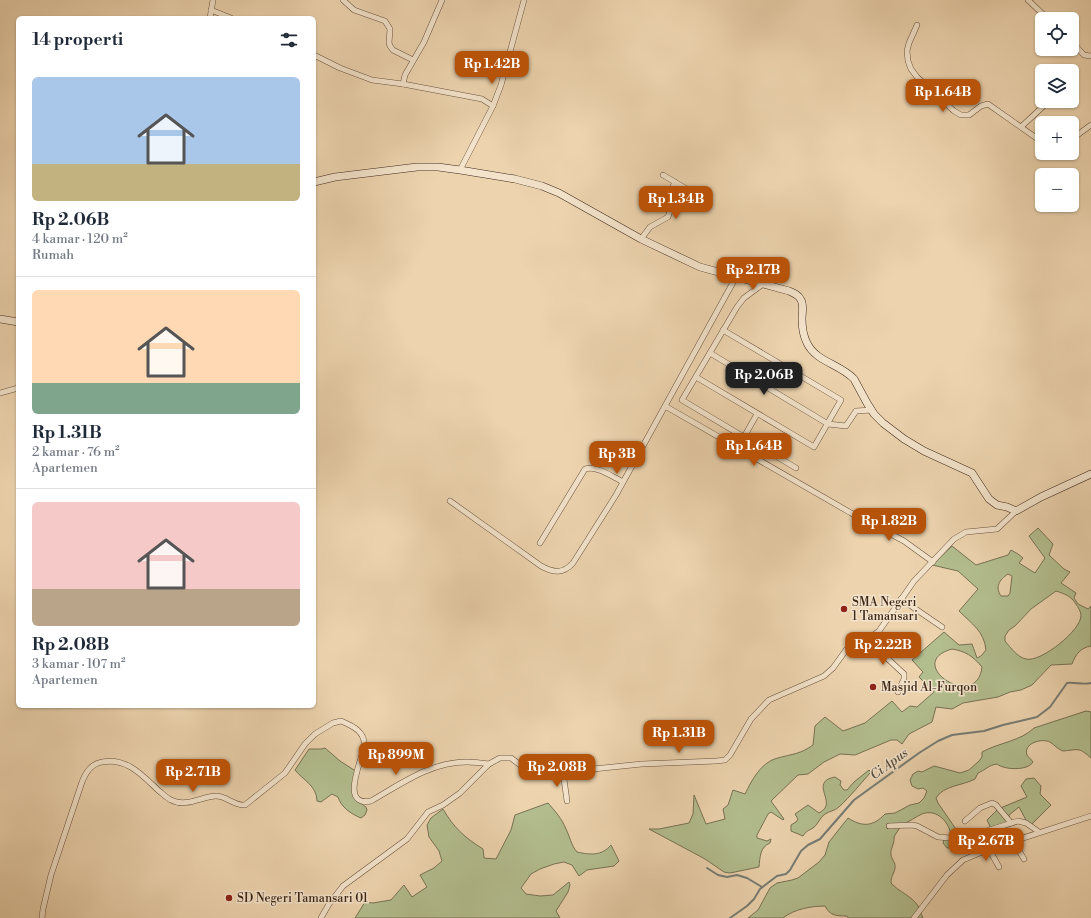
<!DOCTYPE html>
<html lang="id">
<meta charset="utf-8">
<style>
body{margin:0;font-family:"Libre Bodoni",serif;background:#f6f6f7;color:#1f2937;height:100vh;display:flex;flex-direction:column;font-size:15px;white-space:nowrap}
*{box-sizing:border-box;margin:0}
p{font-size:13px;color:#747a83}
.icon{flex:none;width:22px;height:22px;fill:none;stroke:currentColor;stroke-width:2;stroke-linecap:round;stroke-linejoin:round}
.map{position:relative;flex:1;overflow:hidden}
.side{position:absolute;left:16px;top:16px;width:300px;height:692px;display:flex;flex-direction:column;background:#fff;border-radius:6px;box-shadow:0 1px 3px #0004}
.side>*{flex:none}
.tools{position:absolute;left:1035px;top:12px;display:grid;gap:8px}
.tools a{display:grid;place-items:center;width:44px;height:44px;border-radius:6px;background:#fff;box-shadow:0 1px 3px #0004;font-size:20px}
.price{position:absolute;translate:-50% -34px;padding:0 9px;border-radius:8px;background:#b45309;color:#fff;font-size:13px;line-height:26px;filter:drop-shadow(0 1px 2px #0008)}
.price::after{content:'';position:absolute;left:50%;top:24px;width:12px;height:9px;margin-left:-6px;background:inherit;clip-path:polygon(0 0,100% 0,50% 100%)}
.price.on{background:#222;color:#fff}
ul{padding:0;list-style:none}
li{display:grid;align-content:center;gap:8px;height:212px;padding:0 16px}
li+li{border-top:1px solid #e0e1e3}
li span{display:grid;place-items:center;height:124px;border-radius:6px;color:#555}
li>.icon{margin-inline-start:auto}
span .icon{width:72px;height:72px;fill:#fffc;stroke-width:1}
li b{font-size:17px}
h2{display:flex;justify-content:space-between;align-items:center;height:48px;padding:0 16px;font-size:17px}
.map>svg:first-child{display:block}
.green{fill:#b3be8f;stroke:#787254;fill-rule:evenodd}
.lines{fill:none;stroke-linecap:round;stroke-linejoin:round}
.stream{stroke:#767d76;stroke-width:2}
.street-casing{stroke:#69523e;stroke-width:6}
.secondary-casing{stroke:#3d2718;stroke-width:8}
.street{stroke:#f3e3cb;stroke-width:5}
.secondary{stroke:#f3e3cb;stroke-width:7}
.poi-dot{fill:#8f2418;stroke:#f3e3cb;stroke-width:1.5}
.labels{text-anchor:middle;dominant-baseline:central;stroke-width:3;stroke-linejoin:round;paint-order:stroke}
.poi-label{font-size:12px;fill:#3d2718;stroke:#f3e3cb;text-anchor:start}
.water-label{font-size:13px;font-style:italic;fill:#554b3f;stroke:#f3e3cb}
</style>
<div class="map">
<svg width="1091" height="918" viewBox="0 0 1091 918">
<rect width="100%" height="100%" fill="#edd4af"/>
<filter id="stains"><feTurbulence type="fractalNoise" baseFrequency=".005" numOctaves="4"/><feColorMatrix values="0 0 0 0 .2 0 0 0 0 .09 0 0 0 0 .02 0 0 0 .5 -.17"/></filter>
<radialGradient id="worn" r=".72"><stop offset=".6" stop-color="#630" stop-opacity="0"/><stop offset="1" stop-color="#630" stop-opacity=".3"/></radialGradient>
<g class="green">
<path d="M1038,528L1053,544L1049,555L1064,569L1070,572L1061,583L1076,593L1074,598L1078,604L1088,609L1091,606V646C1080,648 1076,654 1072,664L1051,665L1032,685L1021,690L1010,692L998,697L963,703L952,709L936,707L932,722L909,734L902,744L897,740H891L855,755L840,754L824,762L808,774L798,775L771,801L784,819L783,820L771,812L768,814L757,835V838L767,841L771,839L770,843C760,847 760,857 759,867L730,873L724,872L705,859L649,829H659L689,823L693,814L694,795L706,824L725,819L723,809L728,805L733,790L745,794C752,780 761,762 778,758C792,754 801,754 813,745L815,726L825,717L843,731L865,723L892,701L902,712L910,706L917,707L934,692L919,677L923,672L912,660L944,632L959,645L972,644L977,658L981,656L986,650C984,631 972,624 959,611L978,589L958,571L932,565L952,546L976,565L1008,555L1011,550L1018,554L1023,558L1019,563L1035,573L1045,558L1029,536ZM1008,574L1012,576L1010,593L1008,596H1001C995,587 999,580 1008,574ZM1056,591C1065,594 1071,596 1076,604C1078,607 1081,612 1081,615C1082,630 1040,663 1026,659C1017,657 1011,648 1005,641V636L1009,630L1015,626L1031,609ZM952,649C965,651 973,656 982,667C977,713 902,663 952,649Z"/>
<path d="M1086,711L1091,712V758C1085,753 1081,748 1072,750C1069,750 1066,751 1063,751C1057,749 1055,745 1050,742C1042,738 1023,743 1027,755C1028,757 1031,759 1033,762C1028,771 1004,770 997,764C989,765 985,770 978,773L975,779C962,786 944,785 936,798L938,803L958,832L968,834C961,840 956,849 947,848L943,843L944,840L951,836C950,823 937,808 922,814C915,817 910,822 902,824L894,837C895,844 890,848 891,855C892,860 896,863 895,868C894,874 891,876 891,883C899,892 912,896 918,906C920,909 921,914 923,918H848L847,916C837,916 830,916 825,906C812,906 794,909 783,918H748L758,910L770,888L777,883L792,880L798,878L819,862L825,855L829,842L848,818C862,827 873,827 885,814L895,813L910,805L919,803L924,798L927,791L923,788L918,789L912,786L910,780L913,774L918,771L922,772L934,766L960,773L969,770L979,761L982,757V752C998,743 1021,741 1034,728Z"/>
<path d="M325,748L340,761L354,770L356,773V800L366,807L367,810L365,815L361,818C351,814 341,807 338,797L332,794L321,802L317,801C317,786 303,780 295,770L309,749H321Z"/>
<path d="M869,770L871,772C860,784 851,796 839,807C835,811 829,811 825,814C820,817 818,825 813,828C808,831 806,831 803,836L791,831V825L796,822L798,819L795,814L808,805L819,813C822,811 825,809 826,806C829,796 813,781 835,777L841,781L840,785L844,790H847L854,782Z"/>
<polygon points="1034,778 1041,786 1040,794 1051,805 1031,825 1027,822 1019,807 1009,815 1010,825 992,831 987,820 998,809 1027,797 1021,786 1026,779"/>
<path d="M548,803C555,811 562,819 566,829C570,837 571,845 577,852C590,855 602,856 611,845L619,861L614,866L587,870L579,876L572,865L564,862L554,864L540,869L531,874L521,888L526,894L540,896L553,895L569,882L570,885L568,892L556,911L560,918H355L365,902L373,903L391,900L404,885L412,897L427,887L420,875L434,868L442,861L439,851L429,837L427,825L431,818L443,809C454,828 464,837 483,849L484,858L496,859L511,830L515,815Z"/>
</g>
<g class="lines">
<g class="stream">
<polyline points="707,868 718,875 727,877 737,875 747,878 762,887"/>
<path d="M730,918L747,906L754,899L760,889L769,882L777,876L786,874L790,870L801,851L808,845L820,839L854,800L919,753L938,741L952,735L984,731L1003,725L1037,717L1050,707L1067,683C1075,682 1083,685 1091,683"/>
</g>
<defs>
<g id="street">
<polyline points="343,0 354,10 385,21 390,29 389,43 390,46 393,50 413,60"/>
<polyline points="1028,0 1048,19"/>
<polyline points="211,10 231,18"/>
<polyline points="210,18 213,0"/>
<polyline points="917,25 909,43 907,51 908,61 911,69 917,77 954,111 961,115 969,115 981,106 988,104 1042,142"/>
<polyline points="1072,42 1084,55 1091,56"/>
<polyline points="314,55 340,68 372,80 403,84 482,99 493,106"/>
<polyline points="403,84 405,75 424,42 442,0"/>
<polyline points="1021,127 1049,101"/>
<polyline points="1072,139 1091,125"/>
<polyline points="460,170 493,106 501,85 524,0"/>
<polyline points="663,175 690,191"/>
<polyline points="641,239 650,227 668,217 671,208 669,195 675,182"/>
<polyline points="763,284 744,298 737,307 682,400 796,468"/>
<polyline points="710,353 828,424 846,426 856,411 872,410"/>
<polyline points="696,377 814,447 841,400 723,330"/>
<polyline points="0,393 18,388"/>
<polyline points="665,406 851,513 904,541 933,562"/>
<polyline points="744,437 757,414"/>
<path d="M450,501L541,566C554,573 563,574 573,563L616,495L736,277"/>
<path d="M540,543L585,469C596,465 613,477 623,482"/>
<polyline points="901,599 942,627"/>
<polyline points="870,638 888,659 904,674 904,679 898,692"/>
<polyline points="563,772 567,801"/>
<polyline points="965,821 980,808 992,803 996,805 1011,823"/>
<polyline points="889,826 912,825 917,826 938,837 950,838 977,834 1018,821 1026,823 1039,832"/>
<polyline points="1013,841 1024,859"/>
<polyline points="989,849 999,867"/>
<path d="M42,918L43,909L51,875L82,782C86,772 91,764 102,762C127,757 143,776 159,791C163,794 167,798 171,800C186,808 203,796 216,796C227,796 234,806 245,805L285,773L305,744L315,734L333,723L341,721C353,726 366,732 364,747C362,760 339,807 371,801C401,784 430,762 467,762C474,762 482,763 489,764"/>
<polyline points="321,918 329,904 343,886 407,839 428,812 443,805 460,793 489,764 500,758 511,758 528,771 535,773 554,773 642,764 716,761 725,760 730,755 751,719 769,700 824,676 833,668 846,650 866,641 879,631 914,581 954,539 966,532 997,529 1016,511"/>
<polyline points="914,918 947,875 963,860 989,849 1091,816"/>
</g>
<g id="secondary">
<path d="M314,182L335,177L417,167H438L460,170L515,179L542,186L559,193L641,239L700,267L789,291C794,293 799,295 801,300C804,305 802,313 802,319C802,327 803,335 807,343C816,362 840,364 854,379L867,403L874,414L883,423L904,439L924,451L972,473L989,499L997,505L1007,507L1016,511L1041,497L1091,474"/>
<polyline points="0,319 18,322"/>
</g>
</defs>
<use href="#street" class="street-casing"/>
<use href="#secondary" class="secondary-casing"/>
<use href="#street" class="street"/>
<use href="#secondary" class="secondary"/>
</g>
<g class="poi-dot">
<circle cx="844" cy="609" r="4"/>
<circle cx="873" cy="687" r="4"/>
<circle cx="229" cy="898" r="4"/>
</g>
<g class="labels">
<g class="poi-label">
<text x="852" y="602">SMA Negeri<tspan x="852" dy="14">1 Tamansari</tspan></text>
<text x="881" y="687">Masjid Al-Furqon</text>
<text x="237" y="898">SD Negeri Tamansari 01</text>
</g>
<g class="water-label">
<text transform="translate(889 764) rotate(-36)">Ci Apus</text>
</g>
</g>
<rect width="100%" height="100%" filter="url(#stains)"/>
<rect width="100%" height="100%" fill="url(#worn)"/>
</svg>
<div class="tools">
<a><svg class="icon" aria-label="locate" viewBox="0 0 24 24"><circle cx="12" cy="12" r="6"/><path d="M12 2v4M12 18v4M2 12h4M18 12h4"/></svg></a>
<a><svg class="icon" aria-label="layers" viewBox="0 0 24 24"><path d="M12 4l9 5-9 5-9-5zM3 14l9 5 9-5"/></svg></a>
<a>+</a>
<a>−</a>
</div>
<b class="price" style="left:492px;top:85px">Rp 1.42B</b>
<b class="price" style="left:943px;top:113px">Rp 1.64B</b>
<b class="price" style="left:676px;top:220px">Rp 1.34B</b>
<b class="price" style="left:753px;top:291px">Rp 2.17B</b>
<b class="price on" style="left:764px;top:396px">Rp 2.06B</b>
<b class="price" style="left:754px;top:467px">Rp 1.64B</b>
<b class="price" style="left:617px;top:475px">Rp 3B</b>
<b class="price" style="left:889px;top:542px">Rp 1.82B</b>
<b class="price" style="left:883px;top:666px">Rp 2.22B</b>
<b class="price" style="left:679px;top:754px">Rp 1.31B</b>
<b class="price" style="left:396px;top:776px">Rp 899M</b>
<b class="price" style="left:557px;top:788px">Rp 2.08B</b>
<b class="price" style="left:193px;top:793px">Rp 2.71B</b>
<b class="price" style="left:986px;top:862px">Rp 2.67B</b>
<section class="side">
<h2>14 properti<svg class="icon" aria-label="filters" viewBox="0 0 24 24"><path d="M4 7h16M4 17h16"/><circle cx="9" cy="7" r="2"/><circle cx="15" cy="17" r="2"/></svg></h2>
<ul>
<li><span style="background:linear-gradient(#a9c7e8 70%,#c2b280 0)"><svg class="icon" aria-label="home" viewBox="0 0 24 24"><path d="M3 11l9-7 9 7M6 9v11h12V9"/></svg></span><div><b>Rp 2.06B</b><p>4 kamar · 120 m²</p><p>Rumah</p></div></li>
<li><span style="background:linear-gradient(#ffd9b3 75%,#7fa58c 0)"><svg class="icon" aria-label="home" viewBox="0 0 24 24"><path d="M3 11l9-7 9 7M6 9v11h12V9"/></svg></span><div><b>Rp 1.31B</b><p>2 kamar · 76 m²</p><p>Apartemen</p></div></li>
<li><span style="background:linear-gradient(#f6c9c9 70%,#b9a48a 0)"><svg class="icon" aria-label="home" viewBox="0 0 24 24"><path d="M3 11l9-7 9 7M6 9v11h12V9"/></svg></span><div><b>Rp 2.08B</b><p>3 kamar · 107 m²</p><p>Apartemen</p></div></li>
</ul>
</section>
</div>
